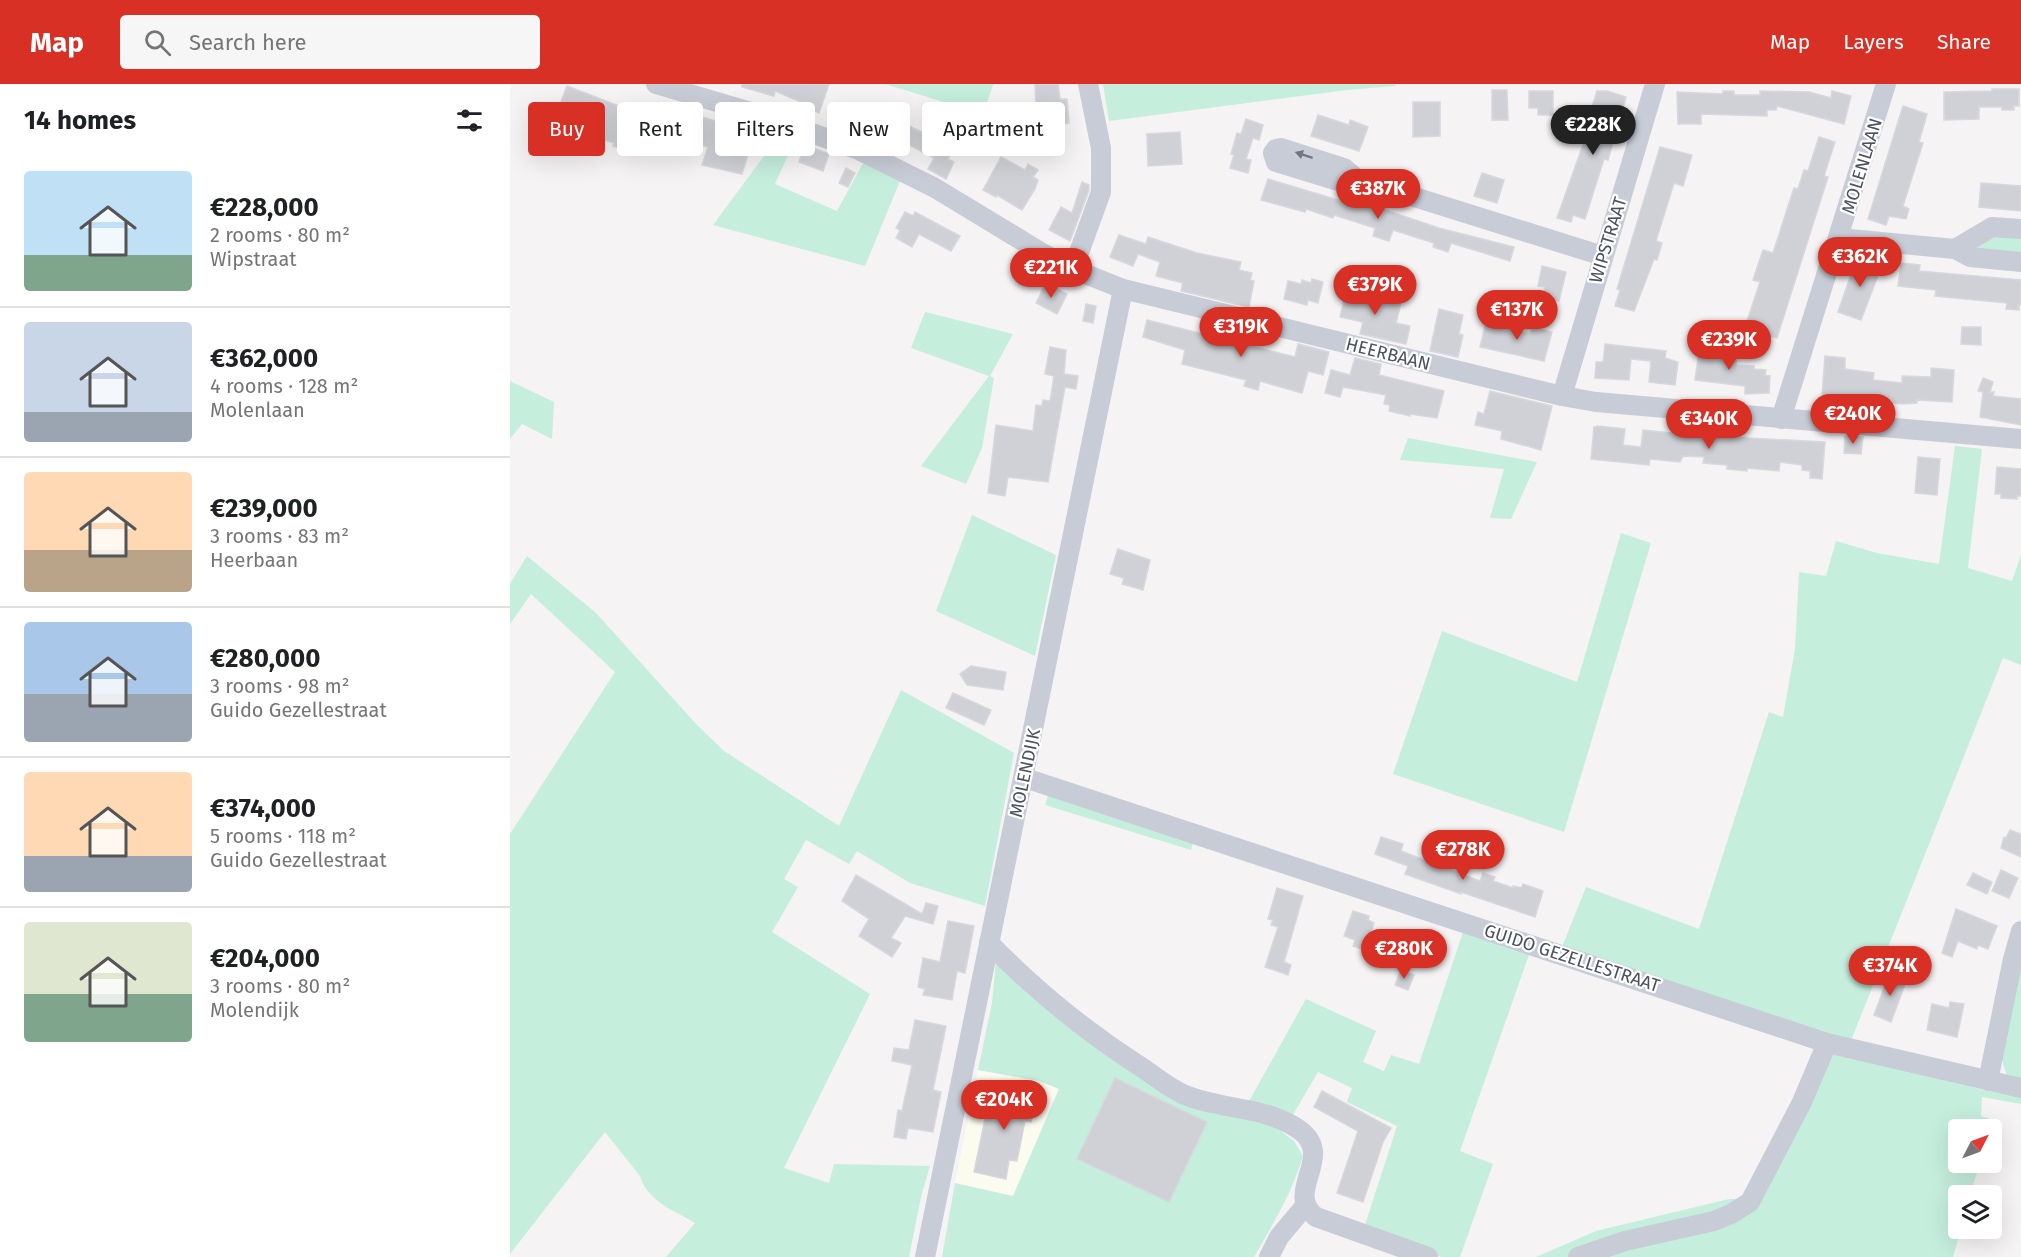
<!DOCTYPE html>
<meta charset="utf-8">
<style>
body{margin:0;font-family:"Fira Sans",sans-serif;background:#f6f6f6;color:#202124;height:100vh;display:flex;flex-direction:column;font-size:22px;white-space:nowrap}
*{box-sizing:border-box;margin:0}
p{font-size:20px;color:#757577}
.icon{flex:none;width:33px;height:33px;fill:none;stroke:currentColor;stroke-width:2;stroke-linecap:round;stroke-linejoin:round}
.map{position:relative;flex:1;overflow:hidden}
.drawer{display:flex;flex-direction:column;background:#fff;width:510px}
.drawer>*{flex:none}
.top-card{position:absolute;left:18px;top:18px;width:570px;height:54px;display:flex;gap:12px}
.needle{width:39px;rotate:48deg}
.buttons{position:absolute;left:1438px;top:1035px;display:grid;gap:12px}
.buttons a{display:grid;place-items:center;width:54px;height:54px;border-radius:6px;background:#fff;box-shadow:0 6px 24px #0002;font-size:30px}
.price{position:absolute;translate:-50% -51px;padding:0 14px;border-radius:21px;background:#d93025;color:#fff;font-size:20px;line-height:39px;filter:drop-shadow(0 2px 3px #0008)}
.price::after{content:'';position:absolute;left:50%;top:36px;width:18px;height:14px;margin-left:-9px;background:inherit;clip-path:polygon(0 0,100% 0,50% 100%)}
.price.on{background:#222;color:#fff}
ul{padding:0;list-style:none}
li{display:flex;align-items:center;gap:18px;height:150px;padding:0 24px}
li+li{border-top:2px solid #e0e0e0}
li span{display:grid;place-items:center;flex:none;width:168px;height:120px;border-radius:6px;color:#555}
li>.icon{margin-inline-start:auto}
span .icon{width:72px;height:72px;fill:#fffc;stroke-width:1}
li b{font-size:26px}
h2{display:flex;justify-content:space-between;align-items:center;height:72px;padding:0 24px;font-size:26px}
.chip{padding:0 21px;border-radius:6px;background:#fff;box-shadow:0 6px 24px #0002;font-size:21px;line-height:54px}
.chip.on{background:#d93025;color:#fff}
header{display:flex;align-items:center;gap:36px;box-sizing:border-box;height:84px;padding:0 30px;background:#d93025;color:#fff}
header strong{font-size:28px}
nav{display:flex;gap:33px;margin-inline-start:auto;font-size:21px}
.search{width:420px;height:54px;background:#f6f6f6;display:flex;align-items:center;gap:15px;box-sizing:border-box;padding:0 21px;border-radius:6px;color:#757577;font-size:22px}
main{display:flex;flex:1;min-height:0}
.map>svg:first-child{display:block}
.commercial{fill:#fcfbef}
.green{fill:#c5eedd}
.building{fill:#d0d1d6;stroke:#d7d8dd;stroke-width:1.5}
.lines{fill:none;stroke-linecap:round;stroke-linejoin:round}
.minor{stroke:#c7ccd6;stroke-width:20}
.oneway{fill:#707783}
.labels{text-anchor:middle;dominant-baseline:central;stroke-width:4.5;stroke-linejoin:round;paint-order:stroke}
.street-label{font-size:18px;fill:#4b525f;stroke:#fff}
</style>
<header>
<strong>Map</strong>
<div class="search"><svg class="icon" aria-label="search" viewBox="0 0 24 24"><circle cx="10" cy="10" r="6"/><path d="M15 15l6 6"/></svg>Search here</div>
<nav><a>Map</a><a>Layers</a><a>Share</a></nav>
</header>
<main>
<section class="drawer">
<h2>14 homes<svg class="icon" aria-label="filters" viewBox="0 0 24 24"><path d="M4 7h16M4 17h16"/><circle cx="9" cy="7" r="2"/><circle cx="15" cy="17" r="2"/></svg></h2>
<ul>
<li><span style="background:linear-gradient(#bfe0f5 70%,#7fa58c 0)"><svg class="icon" aria-label="home" viewBox="0 0 24 24"><path d="M3 11l9-7 9 7M6 9v11h12V9"/></svg></span><div><b>€228,000</b><p>2 rooms · 80 m²</p><p>Wipstraat</p></div></li>
<li><span style="background:linear-gradient(#c9d6e8 75%,#9aa5b1 0)"><svg class="icon" aria-label="home" viewBox="0 0 24 24"><path d="M3 11l9-7 9 7M6 9v11h12V9"/></svg></span><div><b>€362,000</b><p>4 rooms · 128 m²</p><p>Molenlaan</p></div></li>
<li><span style="background:linear-gradient(#ffd9b3 65%,#b9a48a 0)"><svg class="icon" aria-label="home" viewBox="0 0 24 24"><path d="M3 11l9-7 9 7M6 9v11h12V9"/></svg></span><div><b>€239,000</b><p>3 rooms · 83 m²</p><p>Heerbaan</p></div></li>
<li><span style="background:linear-gradient(#a9c7e8 60%,#9aa5b1 0)"><svg class="icon" aria-label="home" viewBox="0 0 24 24"><path d="M3 11l9-7 9 7M6 9v11h12V9"/></svg></span><div><b>€280,000</b><p>3 rooms · 98 m²</p><p>Guido Gezellestraat</p></div></li>
<li><span style="background:linear-gradient(#ffd9b3 70%,#9aa5b1 0)"><svg class="icon" aria-label="home" viewBox="0 0 24 24"><path d="M3 11l9-7 9 7M6 9v11h12V9"/></svg></span><div><b>€374,000</b><p>5 rooms · 118 m²</p><p>Guido Gezellestraat</p></div></li>
<li><span style="background:linear-gradient(#dfe7d0 60%,#7fa58c 0)"><svg class="icon" aria-label="home" viewBox="0 0 24 24"><path d="M3 11l9-7 9 7M6 9v11h12V9"/></svg></span><div><b>€204,000</b><p>3 rooms · 80 m²</p><p>Molendijk</p></div></li>
</ul>
</section>
<div class="map">
<svg width="1511" height="1173" viewBox="0 0 1511 1173">
<rect width="100%" height="100%" fill="#f5f3f3"/>
<polygon class="commercial" points="468,986 529,997 549,1004 503,1113 445,1099"/>
<g class="green">
<polygon points="375,0 486,0 483,1 473,30"/>
<polygon points="593,0 886,0 885,2 837,6 599,37"/>
<polygon points="271,49 285,55 265,100 327,127 353,79 390,97 355,182 203,141"/>
<polygon points="1478,149 1511,149 1511,174 1458,164"/>
<polygon points="415,228 503,250 480,292 484,294 472,364 456,400 411,382 479,292 401,264"/>
<polygon points="0,297 44,318 42,355 12,340 0,355"/>
<polygon points="898,354 1027,378 1001,435 980,434 994,385 890,376"/>
<polygon points="1445,362 1472,365 1458,484 1502,497 1511,471 1511,581 1493,574 1340,959 1052,863 1076,803 1189,845 1259,628 1273,633 1285,565 1289,488 1316,492 1326,457 1367,469 1429,480"/>
<polygon points="462,431 546,471 525,572 426,527"/>
<polygon points="1111,449 1141,459 1054,748 883,690 932,547 1067,598"/>
<path d="M17,472L86,529L187,641L214,667L329,742L391,606L504,669L475,822L400,799L347,767L339,780L296,756L274,795L288,803L262,848L360,910L274,1084L319,1099L324,1080L420,1082L411,1113L399,1173H156L185,1139C165,1127 137,1117 130,1092L95,1048L0,1170V750L105,588L21,510L0,540V500Z"/>
<polygon points="539,709 684,756 681,766 535,721"/>
<polygon points="954,845 1020,868 950,1067 983,1080 950,1173 932,1173 853,1147 887,1042 837,1018 842,1004 808,988 781,1034 738,1019 796,915 866,947 853,978 874,987 881,971 909,980"/>
<polygon points="1511,866 1511,997 1497,992 1491,973"/>
<path d="M486,877L655,1005L759,1038L784,1057L793,1072C782,1109 763,1140 744,1173H432L445,1099L503,1112L549,1005L529,997L468,986L482,919Z"/>
<polygon points="1328,969 1473,1006 1511,1013 1511,1020 1472,1013 1471,1032 1483,1036 1480,1045 1449,1046 1449,1078 1470,1079 1460,1111 1449,1112 1449,1144 1451,1145 1443,1173 1026,1173 1086,1147 1219,1115 1232,1115 1317,971"/>
</g>
<g class="building">
<polygon points="232,0 319,0 309,29 297,24 298,21 265,7 264,12 232,3"/>
<polygon points="525,0 548,0 550,15 557,15 559,39 541,41 540,37 524,38 523,23 526,23"/>
<polygon points="57,2 127,29 126,31 160,41 156,56 144,53 142,59 120,52 116,66 103,62 104,59 87,54 91,39 68,30 66,35 47,28"/>
<polygon points="1482,5 1509,5 1509,22 1504,22 1504,26 1492,26 1492,23 1469,23 1469,35 1434,36 1434,8 1482,7"/>
<polygon points="982,6 997,6 998,36 982,36"/>
<polygon points="1019,7 1043,7 1043,31 1028,31 1028,24 1019,24"/>
<polygon points="1087,7 1097,7 1116,13 1098,76 1094,75 1075,135 1063,131 1061,138 1047,134 1075,55 1085,58 1091,35 1079,32"/>
<polygon points="1213,7 1224,7 1224,11 1250,11 1250,7 1299,8 1321,14 1322,7 1341,12 1334,40 1267,22 1266,26 1257,26 1257,32 1191,30 1191,40 1168,40 1167,8 1213,10"/>
<polygon points="903,18 930,18 930,52 903,53"/>
<polygon points="340,19 356,26 349,44 332,37"/>
<polygon points="1393,22 1417,30 1409,58 1413,59 1393,122 1399,125 1396,135 1379,132 1376,141 1358,135"/>
<polygon points="185,31 250,50 245,69 239,67 232,90 192,81 198,63 177,57"/>
<polygon points="808,31 839,41 840,36 858,43 849,67 801,52"/>
<polygon points="736,35 753,41 749,56 743,54 736,75 741,76 738,89 720,84 724,71 721,70 727,49 731,50"/>
<polygon points="387,36 432,58 435,53 447,59 438,75 444,78 436,95 418,85 424,74 379,50"/>
<polygon points="670,48 672,80 638,82 637,50"/>
<polygon points="1309,53 1325,58 1314,92 1318,93 1267,254 1250,248 1251,245 1236,240 1250,198 1243,196 1253,166 1263,169 1284,104 1288,105 1294,86 1298,87"/>
<polygon points="295,61 319,70 313,87 289,78"/>
<polygon points="1150,63 1182,71 1173,102 1164,99 1146,157 1152,159 1147,176 1144,175 1124,227 1105,222 1110,206 1107,205"/>
<polygon points="491,73 515,86 518,80 528,86 523,93 528,96 525,105 512,126 487,111 486,113 473,106"/>
<polygon points="336,84 345,89 338,103 329,99"/>
<polygon points="972,89 994,96 987,119 964,112"/>
<polygon points="758,95 841,120 843,115 929,144 1004,163 1000,177 941,159 938,168 923,163 924,159 883,146 879,157 863,152 865,144 824,131 823,134 796,125 795,128 751,116"/>
<polygon points="572,98 579,101 579,106 560,157 539,146 551,123 562,129"/>
<polygon points="1471,99 1511,102 1511,127 1469,123"/>
<polygon points="395,128 403,132 405,128 450,152 441,167 409,150 402,163 386,154 390,146 386,144"/>
<polygon points="609,151 636,160 638,153 687,169 731,178 729,186 742,189 740,196 744,197 739,223 671,207 673,199 646,192 650,178 628,170 623,182 600,173"/>
<polygon points="1347,173 1372,181 1351,236 1328,228"/>
<polygon points="1391,179 1410,181 1409,187 1511,196 1511,221 1509,221 1509,226 1496,225 1497,219 1425,212 1426,206 1388,202"/>
<polygon points="1032,182 1056,188 1049,217 1032,213 1035,203 1028,202"/>
<polygon points="802,195 813,198 808,219 798,216 797,221 774,215 778,197 791,200 792,196 801,199"/>
<polygon points="536,199 557,210 547,230 526,219"/>
<polygon points="838,200 849,203 847,212 891,219 886,239 900,242 896,260 850,250 853,238 830,233"/>
<polygon points="576,220 586,222 583,239 573,237"/>
<polygon points="929,225 953,231 949,250 953,251 948,273 920,267"/>
<polygon points="637,236 785,273 788,260 819,268 813,291 798,287 792,309 750,297 748,306 734,302 736,296 672,280 675,266 633,253"/>
<polygon points="976,238 1020,250 1022,243 1042,248 1034,277 970,263"/>
<polygon points="1452,243 1471,243 1471,261 1451,260"/>
<polygon points="1191,254 1204,256 1203,265 1215,268 1214,275 1226,276 1226,281 1244,282 1244,285 1256,286 1255,291 1260,292 1259,309 1235,310 1235,302 1185,296"/>
<polygon points="1095,260 1156,267 1155,274 1168,278 1165,301 1139,298 1141,277 1121,275 1119,296 1085,294 1086,278 1093,278"/>
<polygon points="540,263 556,266 554,290 568,292 566,305 555,303 538,398 498,393 495,412 478,409 486,341 523,347 526,321 532,322 533,316 540,317 544,292 535,290"/>
<polygon points="1315,272 1335,274 1335,285 1364,289 1363,296 1392,299 1392,292 1421,293 1421,284 1444,286 1442,318 1407,316 1407,319 1393,320 1312,312"/>
<polygon points="845,274 871,280 869,291 934,307 927,334 900,330 900,332 879,327 880,321 874,320 876,311 833,303 830,313 815,309 821,286 840,291"/>
<polygon points="1473,294 1483,298 1480,308 1484,308 1483,312 1511,315 1511,341 1470,333 1473,308 1468,307"/>
<polygon points="980,307 1042,322 1031,366 991,355 992,347 965,341 968,328 974,330"/>
<polygon points="1088,342 1115,345 1113,361 1131,363 1133,346 1161,349 1161,343 1177,344 1176,348 1220,353 1315,358 1312,395 1300,394 1300,387 1292,386 1292,381 1270,378 1269,387 1237,384 1237,387 1217,385 1217,381 1193,379 1194,373 1173,372 1170,378 1140,375 1139,381 1081,375 1084,343"/>
<polygon points="1335,352 1353,353 1351,370 1334,369"/>
<polygon points="1408,373 1430,375 1427,411 1405,409"/>
<polygon points="1487,383 1511,385 1511,412 1507,412 1507,415 1491,414 1491,410 1485,410"/>
<polygon points="608,465 640,476 633,506 612,500 614,494 600,490"/>
<polygon points="461,582 496,588 493,606 457,601 450,590"/>
<polygon points="443,609 481,626 474,641 436,624"/>
<polygon points="1500,746 1511,750 1511,773 1491,764 1494,753 1496,754"/>
<polygon points="871,753 893,760 891,767 970,797 973,789 985,793 983,797 1003,804 1003,802 1011,804 1013,800 1033,807 1025,833 951,808 951,810 895,790 898,782 865,770"/>
<polygon points="1491,786 1508,794 1499,814 1482,807"/>
<polygon points="1463,789 1482,798 1477,810 1457,801"/>
<polygon points="346,791 412,830 416,819 428,822 423,840 395,832 381,854 391,859 382,873 349,852 359,835 332,817"/>
<polygon points="767,804 793,812 774,878 781,881 778,891 755,883 768,843 761,841 763,836 758,835"/>
<polygon points="1446,825 1487,842 1478,865 1468,861 1467,865 1448,857 1442,873 1432,869"/>
<polygon points="843,827 859,832 858,836 864,839 855,866 843,862 845,856 834,852"/>
<polygon points="438,837 464,842 455,889 447,887 442,916 413,911 415,905 408,903 413,874 430,878"/>
<polygon points="897,849 911,853 905,871 891,867"/>
<polygon points="891,886 904,891 898,906 885,901"/>
<polygon points="1380,888 1397,895 1381,938 1364,931"/>
<polygon points="1440,918 1454,920 1447,953 1417,946 1422,920 1439,924"/>
<polygon points="405,936 436,942 423,1006 431,1008 423,1048 398,1044 396,1055 384,1053 388,1026 392,1027 402,981 382,977 384,964 399,966"/>
<polygon points="605,994 697,1038 659,1118 567,1075"/>
<polygon points="488,1001 527,1009 521,1038 515,1037 507,1077 499,1076 496,1095 464,1088 476,1030 482,1031"/>
<polygon points="812,1007 881,1044 873,1058 853,1118 827,1109 848,1047 804,1023"/>
</g>
<g class="lines">
<g class="minor">
<polyline points="146,0 254,32 349,66 425,104 534,170 563,185 613,205 1052,312 1086,318 1511,355"/>
<polyline points="847,95 831,98 766,78 763,69 766,65 771,64 834,84 847,95 1093,172"/>
<polyline points="1329,154 1445,165 1460,173 1511,178"/>
<polyline points="1445,165 1482,143 1511,145"/>
<polyline points="563,185 591,108 591,64 578,0"/>
<polyline points="1052,312 1145,0"/>
<polyline points="1271,335 1376,0"/>
<polyline points="515,694 1317,959 1511,1004"/>
<path d="M479,859C525,906 575,947 631,983C645,992 659,1004 673,1010C711,1027 756,1021 791,1047C825,1074 773,1108 806,1133L918,1173"/>
<polyline points="1478,997 1503,875 1511,847"/>
<polyline points="415,1173 613,205"/>
<polyline points="759,1173 769,1153 795,1122"/>
<polyline points="1068,1173 1115,1157 1204,1137 1221,1130 1240,1118 1292,1018 1317,959"/>
</g>
</g>
<defs><path id="oneway-solid" d="M-6-.8H1V-3.2L6.5 0L1 3.2V.8H-6Z" transform="scale(1.5)"/></defs>
<use class="oneway" href="#oneway-solid" transform="translate(794 71) rotate(-162)"/>
<g class="labels">
<g class="street-label">
<text transform="translate(1352 82) rotate(-73)">MOLENLAAN</text>
<text transform="translate(1098 156) rotate(-73)">WIPSTRAAT</text>
<text transform="translate(878 270) rotate(14)">HEERBAAN</text>
<text transform="translate(515 689) rotate(-78)">MOLENDIJK</text>
<text transform="translate(1062 874) rotate(18)">GUIDO GEZELLESTRAAT</text>
</g>
</g>
</svg>
<div class="buttons">
<a><svg class="needle" viewBox="-14 -14 28 28"><path d="M0-13l5 13h-10z" fill="#e53935"/><path d="M0 13l5-13h-10z" fill="#757577"/></svg></a>
<a><svg class="icon" aria-label="layers" viewBox="0 0 24 24"><path d="M12 4l9 5-9 5-9-5zM3 14l9 5 9-5"/></svg></a>
</div>
<b class="price on" style="left:1083px;top:72px">€228K</b>
<b class="price" style="left:868px;top:136px">€387K</b>
<b class="price" style="left:1350px;top:204px">€362K</b>
<b class="price" style="left:541px;top:215px">€221K</b>
<b class="price" style="left:865px;top:232px">€379K</b>
<b class="price" style="left:1007px;top:257px">€137K</b>
<b class="price" style="left:731px;top:274px">€319K</b>
<b class="price" style="left:1219px;top:287px">€239K</b>
<b class="price" style="left:1343px;top:361px">€240K</b>
<b class="price" style="left:1199px;top:366px">€340K</b>
<b class="price" style="left:953px;top:797px">€278K</b>
<b class="price" style="left:894px;top:896px">€280K</b>
<b class="price" style="left:1380px;top:913px">€374K</b>
<b class="price" style="left:494px;top:1047px">€204K</b>
<div class="top-card">
<a class="chip on">Buy</a>
<a class="chip">Rent</a>
<a class="chip">Filters</a>
<a class="chip">New</a>
<a class="chip">Apartment</a>
</div>
</div>
</main>
